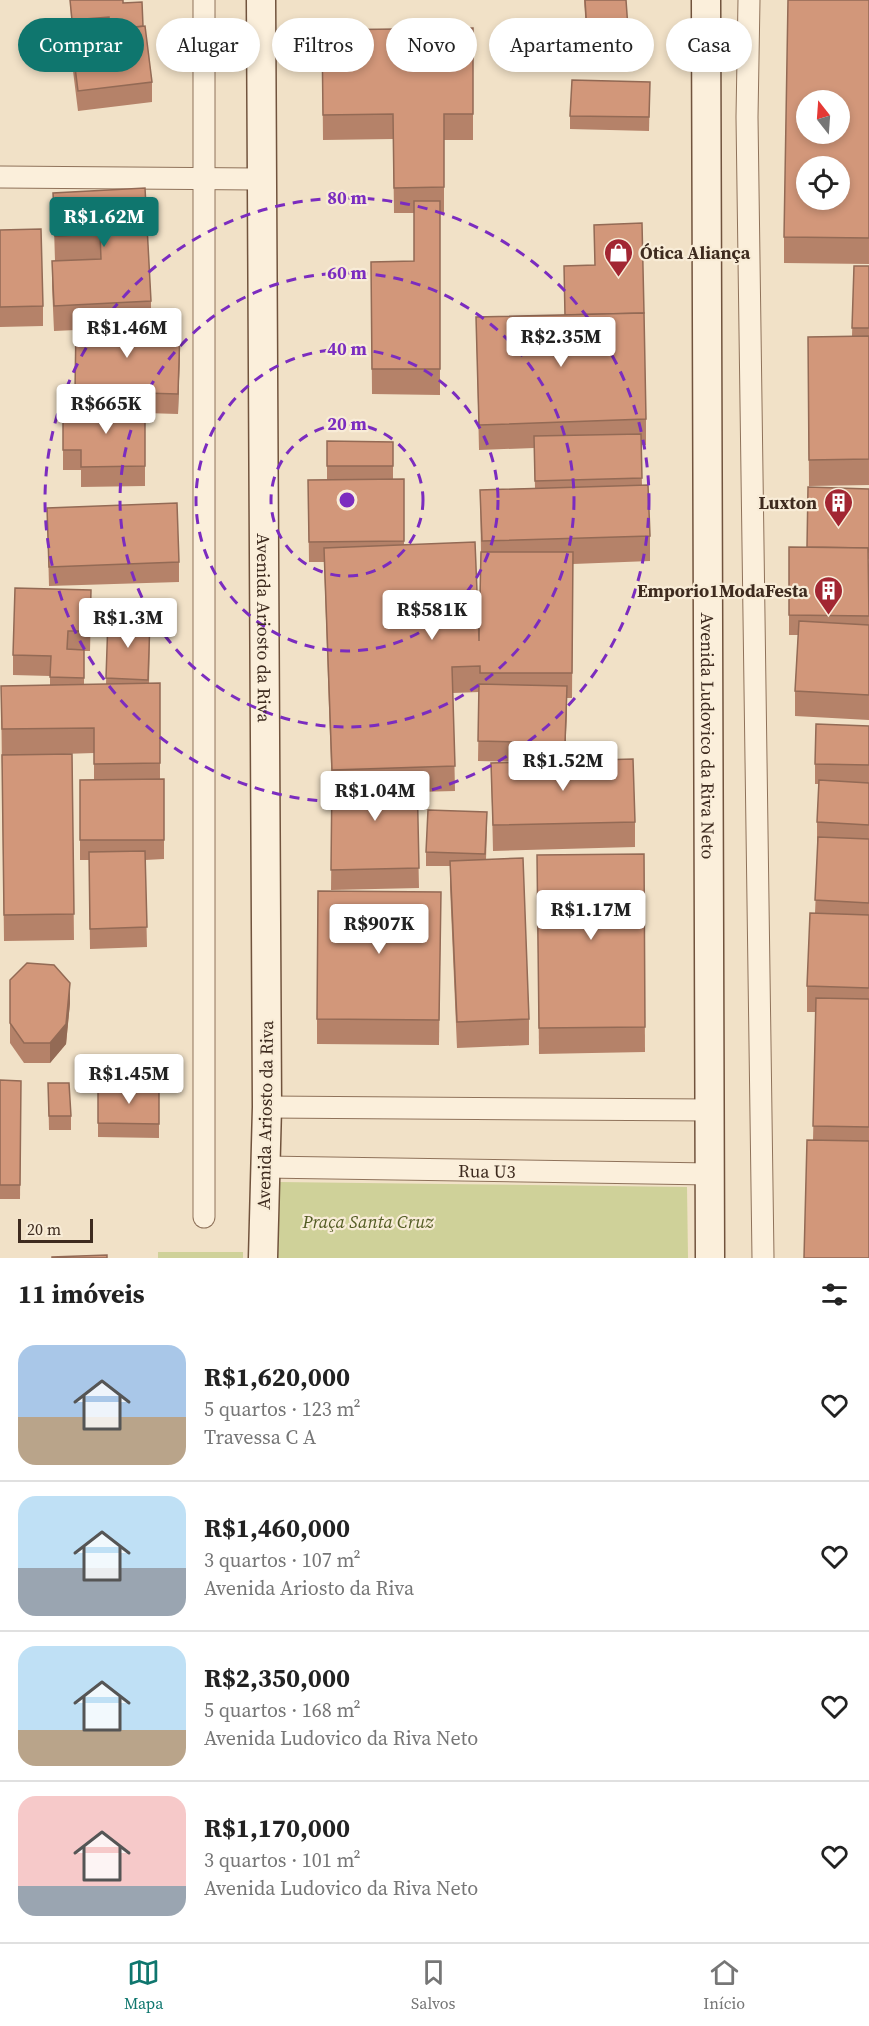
<!DOCTYPE html>
<html lang="pt">
<meta charset="utf-8">
<style>
body{margin:0;font-family:"Source Serif 4",serif;background:#f2f2f2;color:#222;height:100vh;display:flex;flex-direction:column;font-size:22px;white-space:nowrap}
*{box-sizing:border-box;margin:0}
p{font-size:20px;color:#767676}
.icon{flex:none;width:33px;height:33px;fill:none;stroke:currentColor;stroke-width:2;stroke-linecap:round;stroke-linejoin:round}
.map{position:relative;height:1258px;overflow:hidden}
.side{display:flex;flex-direction:column;background:#fff;flex:1}
.side>*{flex:none}
.banner{position:absolute;left:18px;top:18px;width:834px;height:54px;display:flex;gap:12px}
.needle{width:39px;rotate:343deg}
.buttons{position:absolute;left:796px;top:90px;display:grid;gap:12px}
.buttons a{display:grid;place-items:center;width:54px;height:54px;border-radius:50%;background:#fff;box-shadow:0 3px 9px #0003;font-size:30px}
.scale{position:absolute;left:18px;bottom:15px;width:75px;box-sizing:border-box;padding-left:6px;border:3px solid #3e2b1f;border-top:0;font-size:16px;line-height:21px;white-space:nowrap;color:#3e2b1f;-webkit-text-stroke:4px #f8ecd7;paint-order:stroke}
.price{position:absolute;translate:-50% -51px;padding:0 14px;border-radius:6px;background:#fff;color:#222;font-size:20px;line-height:39px;filter:drop-shadow(0 2px 3px #0008)}
.price::after{content:'';position:absolute;left:50%;top:36px;width:18px;height:14px;margin-left:-9px;background:inherit;clip-path:polygon(0 0,100% 0,50% 100%)}
.price.active{background:#0f766e;color:#fff}
ul{padding:0;list-style:none}
li{display:flex;align-items:center;gap:18px;height:150px;padding:0 18px}
li+li{border-top:2px solid #e0e0e0}
li span{display:grid;place-items:center;flex:none;width:168px;height:120px;border-radius:18px;color:#555}
li>.icon{margin-inline-start:auto}
span .icon{width:72px;height:72px;fill:#fffc;stroke-width:1}
li b{font-size:26px}
h2{display:flex;justify-content:space-between;align-items:center;height:72px;padding:0 18px;font-size:26px}
.tag{padding:0 21px;border-radius:27px;background:#fff;box-shadow:0 3px 9px #0003;font-size:21px;line-height:54px}
.tag.active{background:#0f766e;color:#fff}
.dock{display:flex;justify-content:space-around;align-items:center;height:84px;border-top:2px solid #e0e0e0;background:#fff;font-size:16px;color:#767676}
.dock a{display:grid;justify-items:center;gap:3px}
.dock .active{color:#0f766e}
.map>svg:first-child{display:block}
.green{fill:#cfd199}
.lines{fill:none;stroke-linecap:round;stroke-linejoin:round}
.street-casing{stroke:#8f725a;stroke-width:23}
.secondary-casing{stroke:#71533d;stroke-width:31}
.street{stroke:#fbefdb;stroke-width:21}
.secondary{stroke:#fbefdb;stroke-width:28}
.wall{fill:#b58269}
.shaded-wall{fill:#936a55}
.building{fill:#d2977a;stroke:#936a55;stroke-width:1.5;fill-rule:evenodd}
.ring{fill:none;stroke:#7b2cbf;stroke-width:3;stroke-dasharray:10 8}
.labels{text-anchor:middle;dominant-baseline:central;stroke-width:4.5;stroke-linejoin:round;paint-order:stroke}
.poi-label{font-size:18px;font-weight:bold;fill:#3e2b1f;stroke:#f8ecd7;text-anchor:end}
.street-label{font-size:18px;fill:#3e2b1f;stroke:#f8ecd7}
.park-label{font-size:18px;font-style:italic;fill:#535c24;stroke:#f8ecd7}
.centre{fill:#7b2cbf;stroke:#f8ecd7;stroke-width:3}
.ring-label{font-size:18px;text-anchor:middle;font-weight:bold;fill:#7b2cbf;stroke:#f8ecd7;stroke-width:4.5;stroke-linejoin:round;paint-order:stroke}
</style>
<div class="map">
<svg width="869" height="1258" viewBox="0 0 869 1258">
<rect width="100%" height="100%" fill="#f1e1c7"/>
<g class="green">
<polygon points="278,1182 687,1187 688,1258 274,1258"/>
<rect x="158" y="1252" width="85" height="6"/>
</g>
<g class="lines">
<defs>
<g id="street">
<polyline points="749,0 747,117 763,1258"/>
<polyline points="0,177 261,179"/>
<polyline points="267,1107 711,1110"/>
<path id="s1" d="M265,1167L710,1174"/>
<polyline points="204,1217 204,0"/>
</g>
<g id="secondary">
<path id="s2" d="M261,0L267,1107L263,1258"/>
<path id="s3" d="M706,0L710,1258"/>
</g>
</defs>
<use href="#street" class="street-casing"/>
<use href="#secondary" class="secondary-casing"/>
<use href="#street" class="street"/>
<use href="#secondary" class="secondary"/>
</g>
<g class="wall">
<polygon points="70,0 123,0 123,3 143,26 152,82 152,102 78,111 71,55 71,35 102,32 72,34"/>
<polygon points="584,0 626,0 628,41 587,45"/>
<polygon points="869,0 869,264 784,263 784,237"/>
<polygon points="473,28 473,140 444,140 444,213 440,213 440,395 372,394 371,262 414,261 414,213 394,213 393,139 323,140 322,30"/>
<polygon points="650,82 649,131 570,129 570,116"/>
<polygon points="145,188 151,301 151,327 139,327 180,348 178,414 145,413 145,486 81,487 81,470 63,470 63,406 75,406 76,330 54,331 52,286 52,261 55,261 53,193"/>
<polygon points="594,225 646,419 646,445 641,445 642,485 650,536 650,561 573,564 572,698 567,698 565,761 635,822 635,847 493,851 491,763 517,762 478,761 479,692 453,693 455,791 417,792 419,888 331,890 332,795 324,562 309,562 308,480 358,480 327,480 327,441 393,442 393,480 404,479 404,545 479,641 481,552 480,490 535,488 534,448 479,450 476,317 565,315 564,266 595,265"/>
<polygon points="0,230 43,306 43,326 0,327"/>
<polygon points="854,266 869,266 869,485 809,486 808,337 852,336"/>
<polygon points="869,489 869,559 868,559 868,576 869,576 869,720 795,716 795,691 798,635 789,635 789,547 807,547"/>
<polygon points="47,508 179,562 179,582 49,586"/>
<polygon points="91,610 90,651 84,651 84,684 106,684 108,619 150,634 149,684 160,683 160,779 164,779 164,859 145,860 147,947 90,949 89,860 80,860 80,780 94,780 94,753 63,754 72,754 74,940 4,941 1,686 50,685 50,676 13,675 13,655"/>
<polygon points="869,726 869,1258 813,1140 816,1012 807,1012 807,986 815,913 818,842 817,842 817,822 819,784 815,784 815,764"/>
<polygon points="487,826 486,860 529,1019 529,1045 457,1048 450,887 450,866 426,866 426,852"/>
<polygon points="644,854 645,1052 539,1054 537,855"/>
<polygon points="441,892 439,1045 317,1044 317,1019"/>
<polygon points="10,980 70,1003 66,1044 50,1063 24,1063 10,1043"/>
<polygon points="0,1080 21,1081 20,1199 0,1199"/>
<polygon points="48,1083 71,1116 71,1130 49,1130"/>
<polygon points="98,1086 159,1086 159,1138 98,1137"/>
</g>
<g class="shaded-wall">
<polygon points="180,328 180,348 178,414 178,394"/>
<polygon points="567,686 567,706 565,763 565,743"/>
<polygon points="70,983 70,1003 66,1044 50,1063 50,1043"/>
</g>
<g class="building">
<polygon points="70,0 123,0 123,3 142,2 143,26 110,30 109,17 72,20"/>
<polygon points="585,0 626,0 628,28 587,32"/>
<path d="M788,0H869V238L784,237ZM807,100H840V134H807ZM807,166H840V200H807Z"/>
<polygon points="145,26 152,82 78,91 71,35"/>
<polygon points="473,28 473,114 444,114 444,187 394,188 393,114 323,115 322,30"/>
<polygon points="572,80 650,82 649,117 570,116"/>
<polygon points="145,188 151,301 54,306 52,261 101,259 100,234 55,236 53,193"/>
<polygon points="414,201 440,201 440,369 372,369 371,262 414,261"/>
<polygon points="642,223 644,313 565,315 564,266 595,265 594,225"/>
<polygon points="41,229 43,306 0,307 0,230"/>
<polygon points="854,266 869,266 869,328 852,328"/>
<polygon points="644,313 646,419 479,425 476,317"/>
<polygon points="76,325 180,328 178,394 75,391"/>
<polygon points="869,336 869,459 809,460 808,337"/>
<polygon points="145,405 145,466 81,467 81,450 63,450 63,406"/>
<polygon points="641,434 642,478 535,481 534,436"/>
<polygon points="327,441 393,442 393,466 327,466"/>
<polygon points="404,479 404,541 309,542 308,480"/>
<polygon points="648,485 650,536 482,541 480,490"/>
<polygon points="808,487 869,489 869,552 868,552 868,548 807,547"/>
<polygon points="177,503 179,562 49,567 47,508"/>
<polygon points="475,542 479,641 481,552 573,552 572,673 480,673 480,666 452,667 455,766 332,770 324,548"/>
<polygon points="789,547 868,548 869,616 789,615"/>
<polygon points="15,588 91,590 90,631 68,631 67,649 84,650 84,678 50,677 51,656 13,655"/>
<polygon points="108,619 150,620 148,680 106,678"/>
<polygon points="799,621 869,625 869,695 795,691"/>
<polygon points="160,683 160,763 94,764 94,728 2,729 1,686"/>
<polygon points="479,684 567,686 565,743 478,741"/>
<polygon points="816,724 869,726 869,765 815,764"/>
<polygon points="72,754 74,914 4,915 2,755"/>
<polygon points="633,759 635,822 493,825 491,763"/>
<polygon points="417,774 419,868 331,870 332,776"/>
<polygon points="164,779 164,840 80,840 80,780"/>
<polygon points="819,780 869,783 869,825 817,822"/>
<polygon points="428,810 487,812 485,854 426,852"/>
<polygon points="818,837 869,839 869,903 815,900"/>
<polygon points="145,851 147,927 90,929 89,852"/>
<polygon points="644,854 645,1027 539,1028 537,855"/>
<polygon points="523,858 529,1019 457,1022 450,861"/>
<polygon points="318,891 441,892 439,1020 317,1019"/>
<polygon points="810,913 869,915 869,988 807,986"/>
<polygon points="27,963 54,965 70,983 66,1024 50,1043 24,1043 10,1023 10,980"/>
<polygon points="816,998 869,999 869,1127 813,1126"/>
<polygon points="0,1080 21,1081 20,1185 0,1185"/>
<polygon points="48,1083 69,1083 71,1116 49,1116"/>
<polygon points="98,1086 159,1086 159,1124 98,1123"/>
<polygon points="807,1140 869,1141 869,1258 804,1258"/>
<polygon points="107,1255 107,1258 52,1258 52,1257"/>
</g>
<g class="ring">
<circle cx="347" cy="500" r="76"/>
<circle cx="347" cy="500" r="151"/>
<circle cx="347" cy="500" r="227"/>
<circle cx="347" cy="500" r="302"/>
</g>
<defs>
<symbol id="shop-pin" viewBox="-11 -11 22 30"><path d="M0 17L-7.5 6A9.5 9.5 0 1 1 7.5 6Z" fill="#a22632" stroke="#f8ecd7"/><path d="M-5-2.5h2.3a2.7 3.5 0 0 1 5.4 0H5L5.5 6h-11ZM-1.5-2.5h3a1.5 2.3 0 0 0-3 0Z" fill="#fff"/></symbol>
<symbol id="building-pin" viewBox="-11 -11 22 30"><path d="M0 17L-7.5 6A9.5 9.5 0 1 1 7.5 6Z" fill="#a22632" stroke="#f8ecd7"/><path d="M-4-6H4V6H1V3H-1V6H-4ZM-2.5-4.3h1.7v1.8h-1.7ZM.8-4.3h1.7v1.8H.8ZM-2.5-1h1.7V.8h-1.7ZM.8-1h1.7V.8H.8Z" fill="#fff"/></symbol>
</defs>
<g fill-rule="evenodd">
<use href="#shop-pin" x="602" y="236" width="33" height="45"/>
<use href="#building-pin" x="822" y="486" width="33" height="45"/>
<use href="#building-pin" x="812" y="574" width="33" height="45"/>
</g>
<g class="labels">
<g class="poi-label">
<text x="640" y="252" text-anchor="start">Ótica Aliança</text>
<text x="817" y="502">Luxton</text>
<text x="808" y="590">Emporio1ModaFesta</text>
</g>
<g class="street-label">
<text stroke="none"><textPath href="#s2" startOffset="628">Avenida Ariosto da Riva</textPath></text>
<text stroke="none"><textPath href="#s3" startOffset="736">Avenida Ludovico da Riva Neto</textPath></text>
<text transform="translate(265 1115) rotate(-89)">Avenida Ariosto da Riva</text>
<text stroke="none"><textPath href="#s1" startOffset="222">Rua U3</textPath></text>
</g>
<g class="park-label">
<text x="368" y="1221">Praça Santa Cruz</text>
</g>
</g>
<circle cx="347" cy="500" r="9" class="centre"/>
<g class="ring-label">
<text x="347" y="204">80 m</text>
<text x="347" y="279">60 m</text>
<text x="347" y="355">40 m</text>
<text x="347" y="430">20 m</text>
</g>
</svg>
<div class="buttons">
<a><svg class="needle" viewBox="-14 -14 28 28"><path d="M0-13l5 13h-10z" fill="#e53935"/><path d="M0 13l5-13h-10z" fill="#767676"/></svg></a>
<a><svg class="icon" aria-label="locate" viewBox="0 0 24 24"><circle cx="12" cy="12" r="6"/><path d="M12 2v4M12 18v4M2 12h4M18 12h4"/></svg></a>
</div>
<div class="scale">20 m</div>
<b class="price active" style="left:104px;top:248px">R$1.62M</b>
<b class="price" style="left:127px;top:359px">R$1.46M</b>
<b class="price" style="left:561px;top:368px">R$2.35M</b>
<b class="price" style="left:106px;top:435px">R$665K</b>
<b class="price" style="left:432px;top:641px">R$581K</b>
<b class="price" style="left:128px;top:649px">R$1.3M</b>
<b class="price" style="left:563px;top:792px">R$1.52M</b>
<b class="price" style="left:375px;top:822px">R$1.04M</b>
<b class="price" style="left:591px;top:941px">R$1.17M</b>
<b class="price" style="left:379px;top:955px">R$907K</b>
<b class="price" style="left:129px;top:1105px">R$1.45M</b>
<div class="banner">
<a class="tag active">Comprar</a>
<a class="tag">Alugar</a>
<a class="tag">Filtros</a>
<a class="tag">Novo</a>
<a class="tag">Apartamento</a>
<a class="tag">Casa</a>
</div>
</div>
<section class="side">
<h2>11 imóveis<svg class="icon" aria-label="filters" viewBox="0 0 24 24"><path d="M4 7h16M4 17h16"/><circle cx="9" cy="7" r="2"/><circle cx="15" cy="17" r="2"/></svg></h2>
<ul>
<li><span style="background:linear-gradient(#a9c7e8 60%,#b9a48a 0)"><svg class="icon" aria-label="home" viewBox="0 0 24 24"><path d="M3 11l9-7 9 7M6 9v11h12V9"/></svg></span><div><b>R$1,620,000</b><p>5 quartos · 123 m²</p><p>Travessa C A</p></div><svg class="icon" aria-label="heart" viewBox="0 0 24 24"><path d="M12 20l-8-8c-3-5 5-10 8-4 3-6 11-1 8 4z"/></svg></li>
<li><span style="background:linear-gradient(#bfe0f5 60%,#9aa5b1 0)"><svg class="icon" aria-label="home" viewBox="0 0 24 24"><path d="M3 11l9-7 9 7M6 9v11h12V9"/></svg></span><div><b>R$1,460,000</b><p>3 quartos · 107 m²</p><p>Avenida Ariosto da Riva</p></div><svg class="icon" aria-label="heart" viewBox="0 0 24 24"><path d="M12 20l-8-8c-3-5 5-10 8-4 3-6 11-1 8 4z"/></svg></li>
<li><span style="background:linear-gradient(#bfe0f5 70%,#b9a48a 0)"><svg class="icon" aria-label="home" viewBox="0 0 24 24"><path d="M3 11l9-7 9 7M6 9v11h12V9"/></svg></span><div><b>R$2,350,000</b><p>5 quartos · 168 m²</p><p>Avenida Ludovico da Riva Neto</p></div><svg class="icon" aria-label="heart" viewBox="0 0 24 24"><path d="M12 20l-8-8c-3-5 5-10 8-4 3-6 11-1 8 4z"/></svg></li>
<li><span style="background:linear-gradient(#f6c9c9 75%,#9aa5b1 0)"><svg class="icon" aria-label="home" viewBox="0 0 24 24"><path d="M3 11l9-7 9 7M6 9v11h12V9"/></svg></span><div><b>R$1,170,000</b><p>3 quartos · 101 m²</p><p>Avenida Ludovico da Riva Neto</p></div><svg class="icon" aria-label="heart" viewBox="0 0 24 24"><path d="M12 20l-8-8c-3-5 5-10 8-4 3-6 11-1 8 4z"/></svg></li>
</ul>
</section>
<nav class="dock">
<a class="active"><svg class="icon" aria-label="map" viewBox="0 0 24 24"><path d="M3 6l6-2 6 2 6-2v14l-6 2-6-2-6 2zM9 4v14M15 6v14"/></svg>Mapa</a>
<a><svg class="icon" aria-label="saved" viewBox="0 0 24 24"><path d="M7 4h10v16l-5-4-5 4z"/></svg>Salvos</a>
<a><svg class="icon" aria-label="home" viewBox="0 0 24 24"><path d="M3 11l9-7 9 7M6 9v11h12V9"/></svg>Início</a>
</nav>
